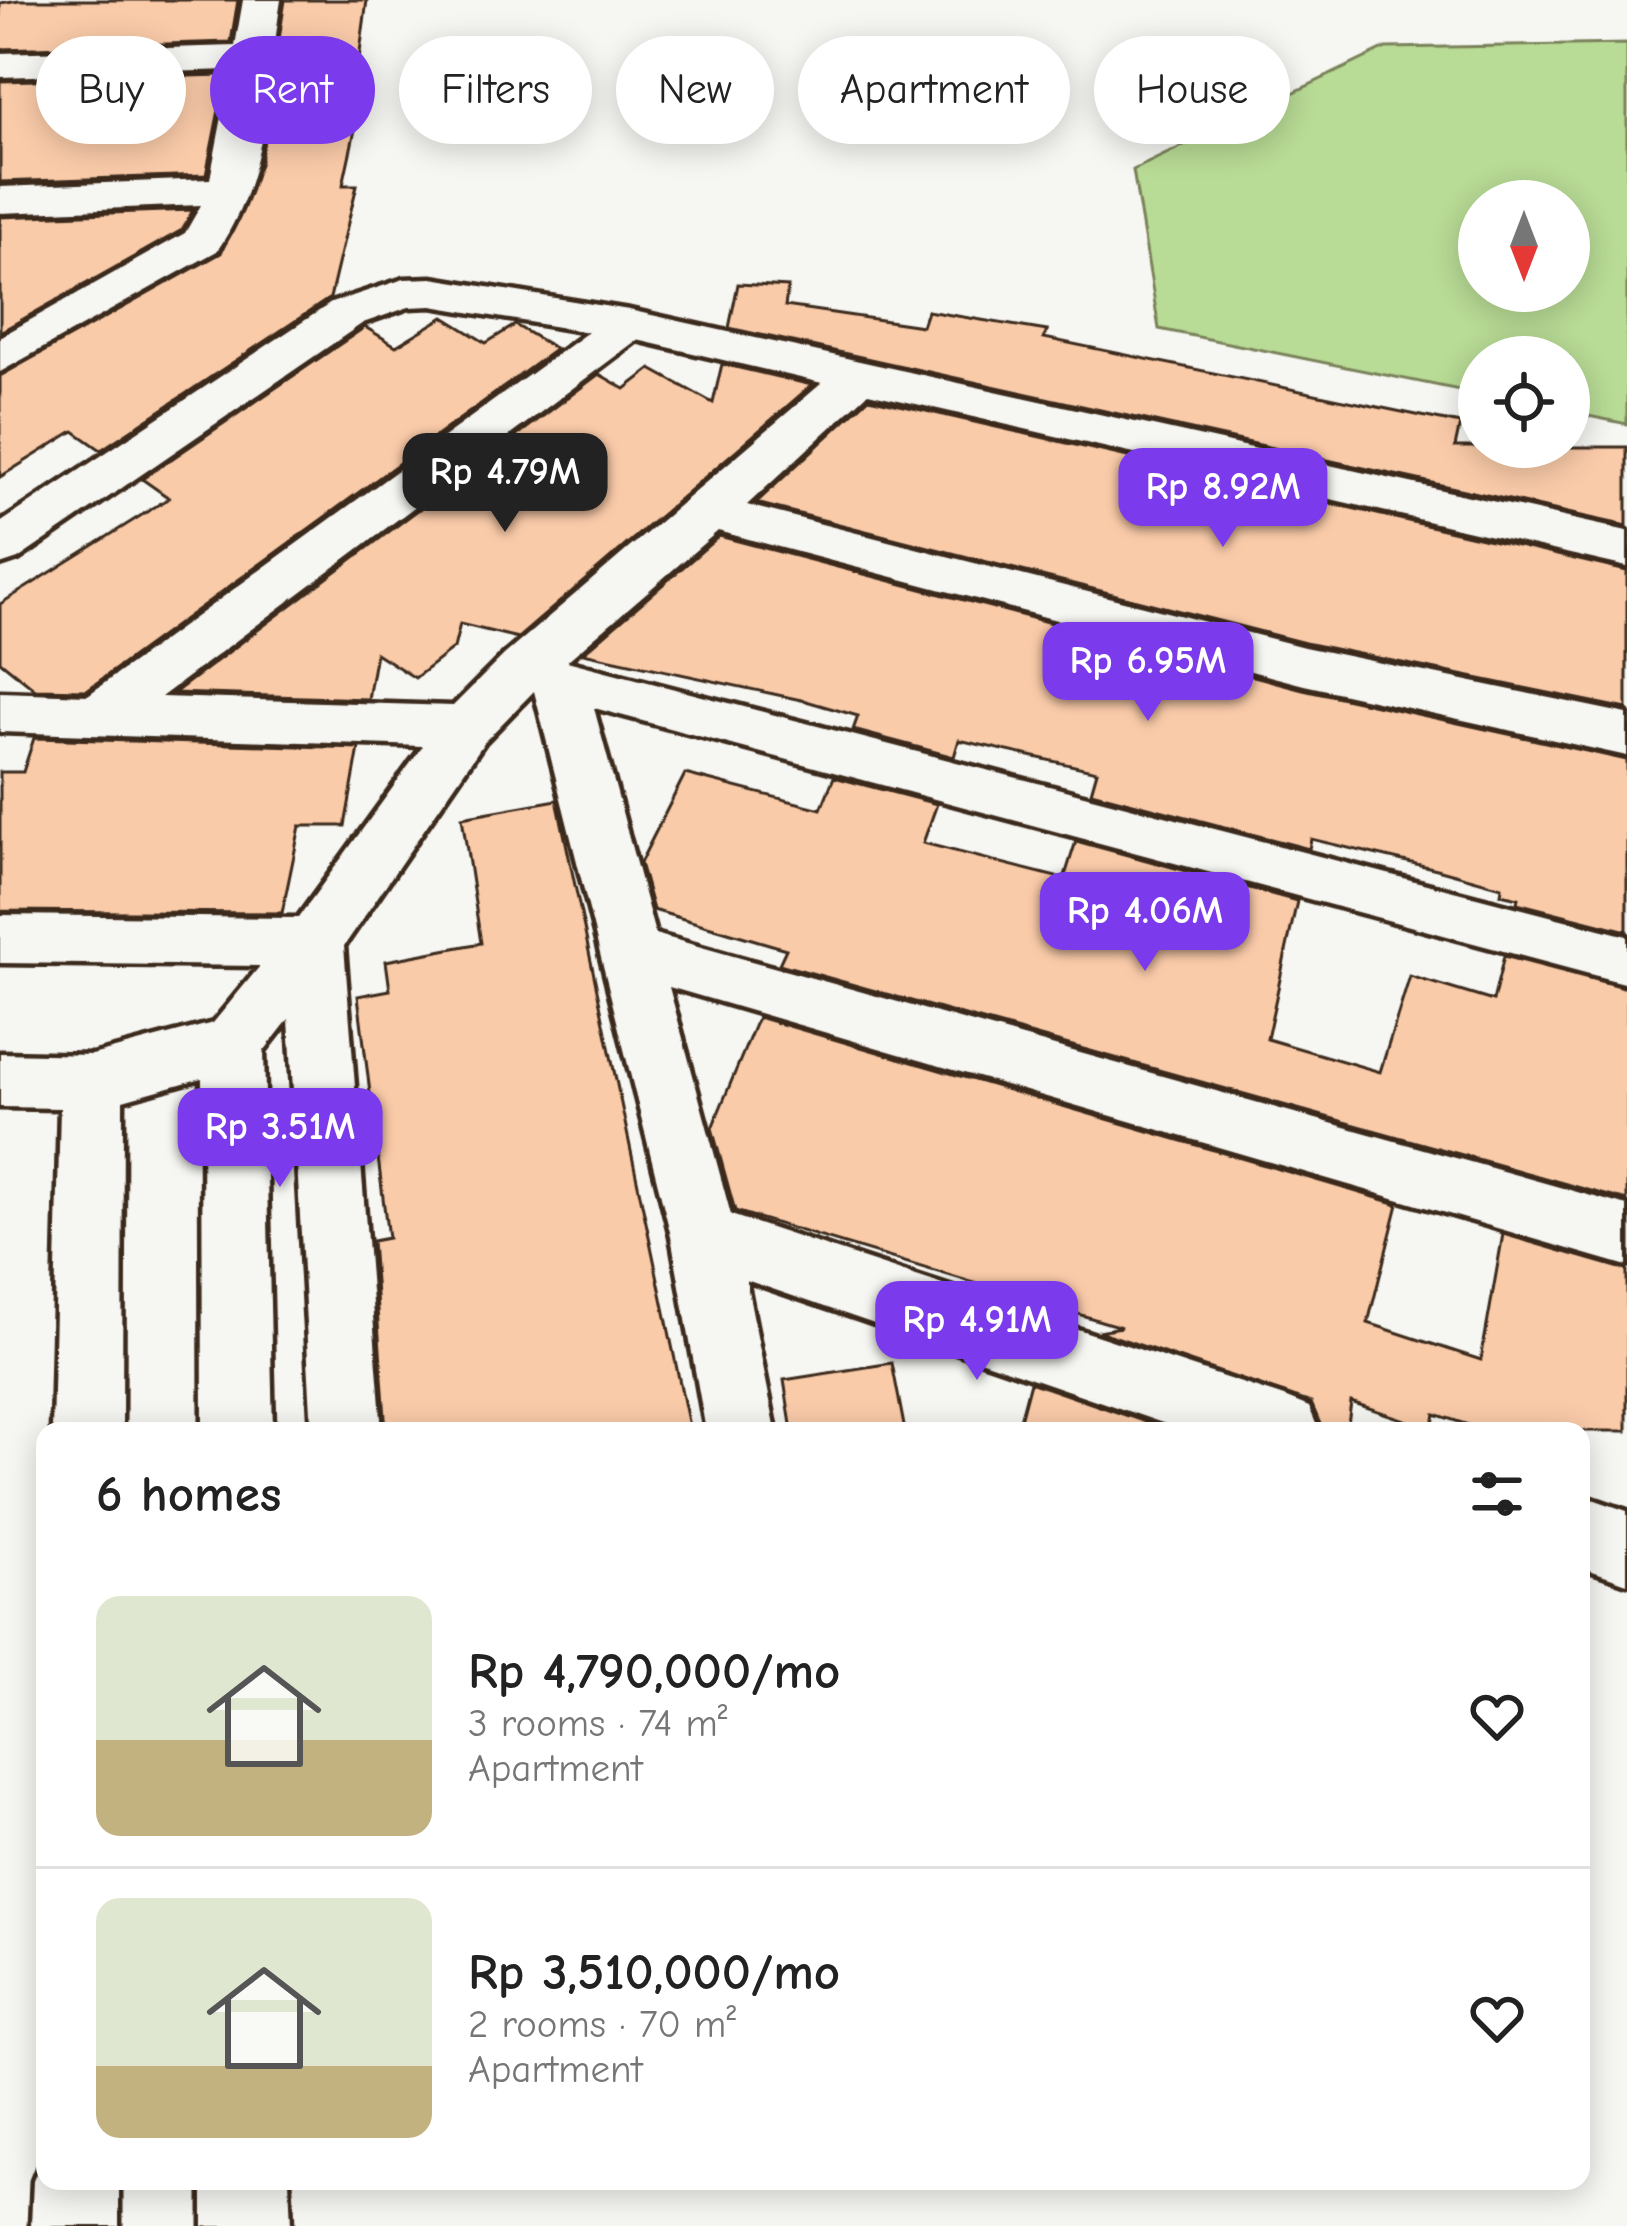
<!DOCTYPE html>
<meta charset="utf-8">
<style>
body{margin:0;font-family:"Comic Neue",sans-serif;background:#f2f2f2;color:#222;height:100vh;display:flex;flex-direction:column;font-size:45px;white-space:nowrap}
*{box-sizing:border-box;margin:0}
p{font-size:39px;color:#767676}
.icon{flex:none;width:66px;height:66px;fill:none;stroke:currentColor;stroke-width:2;stroke-linecap:round;stroke-linejoin:round}
.map{position:relative;flex:1;overflow:hidden}
.drawer{position:absolute;left:36px;top:1422px;width:1554px;height:768px;display:flex;flex-direction:column;background:#fff;border-radius:24px;box-shadow:0 6px 30px #0003}
.drawer>*{flex:none}
.hud{position:absolute;left:36px;top:36px;width:1557px;height:108px;display:flex;gap:24px}
.needle{width:78px;rotate:180deg}
.fabs{position:absolute;left:1458px;top:180px;display:grid;gap:24px}
.fabs a{display:grid;place-items:center;width:132px;height:132px;border-radius:50%;background:#fff;box-shadow:0 6px 30px #0003;font-size:60px}
.price{position:absolute;translate:-50% -102px;padding:0 27px;border-radius:24px;background:#7c3aed;color:#fff;font-size:39px;line-height:78px;filter:drop-shadow(0 3px 6px #0008)}
.price::after{content:'';position:absolute;left:50%;top:72px;width:36px;height:27px;margin-left:-18px;background:inherit;clip-path:polygon(0 0,100% 0,50% 100%)}
.price.active{background:#222;color:#fff}
ul{padding:0;list-style:none}
li{display:flex;align-items:center;gap:36px;height:300px;padding:0 60px}
li+li{border-top:3px solid #e0e0e0}
li span{display:grid;place-items:center;flex:none;width:336px;height:240px;border-radius:24px;color:#555}
li>.icon{margin-inline-start:auto}
span .icon{width:144px;height:144px;fill:#fffc;stroke-width:1}
li b{font-size:51px}
h2{display:flex;justify-content:space-between;align-items:center;height:144px;padding:0 60px;font-size:51px}
.chip{padding:0 42px;border-radius:54px;background:#fff;box-shadow:0 6px 30px #0003;font-size:42px;line-height:108px}
.chip.active{background:#7c3aed;color:#fff}
.map>svg:first-child{display:block}
.green{fill:#b8db95;stroke:#7a825a;stroke-width:3;fill-rule:evenodd}
.building{fill:#facba9;stroke:#3b2a1e;stroke-width:3}
.lines{fill:none;stroke-linecap:round;stroke-linejoin:round}
.minor-casing{stroke:#3b2a1e;stroke-width:9}
.minor{fill:#f6f6f2;fill-rule:evenodd}
</style>
<div class="map">
<svg width="1627" height="2226" viewBox="0 0 1627 2226">
<rect width="100%" height="100%" fill="#f6f6f2"/>
<filter id="ink" filterUnits="userSpaceOnUse"><feTurbulence type="fractalNoise" baseFrequency=".00833" numOctaves="2"/><feDisplacementMap in="SourceGraphic" scale="24" xChannelSelector="R" yChannelSelector="G"/><feConvolveMatrix kernelMatrix="1 2 1 2 8 2 1 2 1" color-interpolation-filters="sRGB"/></filter>
<g filter="url(#ink)">
<path class="green" d="M1627,44V424L1569,412V357H1479V394L1159,329L1133,170L1386,48ZM1479,201H1569V291H1479Z"/>
<g class="building">
<polygon points="19,0 238,0 231,42 0,49 0,3"/>
<polygon points="285,0 367,0 354,98 358,116 343,185 357,185 330,298 101,450 74,431 0,477 0,376 221,253 260,164"/>
<polygon points="226,75 206,175 0,182 0,81"/>
<polygon points="193,210 182,230 0,332 0,217"/>
<polygon points="738,284 788,287 785,306 922,326 927,311 1047,331 1044,338 1460,424 1455,447 1627,447 1627,526 729,328"/>
<polygon points="444,317 486,343 515,325 556,349 87,690 35,689 0,661 0,604 169,498 142,479 365,327 396,346"/>
<polygon points="722,364 812,385 518,638 460,624 454,648 415,678 376,653 368,699 174,693 599,374 625,389 651,369 713,403"/>
<polygon points="869,398 1627,571 1627,709 1305,643 756,503"/>
<polygon points="719,536 1303,689 1627,760 1627,931 1517,903 1518,898 1501,894 1502,887 1437,869 1311,839 1309,849 1091,792 1097,771 959,740 954,757 853,730 858,716 806,701 583,653"/>
<polygon points="34,738 359,748 345,826 300,826 282,913 0,911 0,772 23,772"/>
<polygon points="685,774 821,809 834,777 937,804 923,843 1064,879 1076,841 1297,901 1267,1039 1380,1072 1410,976 1493,1001 1504,956 1627,988 1627,1201 779,964 786,949 653,910 640,863"/>
<polygon points="557,800 690,1431 386,1431 372,1241 388,1238 358,996 390,990 386,961 481,943 462,817"/>
<polygon points="758,1017 1398,1204 1368,1323 1481,1360 1503,1234 1627,1270 1627,1431 1486,1431 1435,1414 1432,1429 1351,1402 1347,1431 1323,1431 1311,1403 1098,1331 1121,1327 735,1211 712,1128"/>
<polygon points="892,1363 905,1431 792,1431 784,1380"/>
<polygon points="1030,1382 1172,1431 1017,1431"/>
</g>
<g class="lines">
<defs>
<g id="minor">
<path d="M243,0H281C267,88 268,177 217,251L0,372V337L185,233L201,205L0,213V187L210,179L231,70L0,77V53L235,46Z"/>
<path d="M432,278L629,310L1627,531V567L868,393L747,505L1304,647L1627,714V756L1304,685L718,531L567,661L1627,936V984L594,708L655,934L1627,1206V1266L669,987L731,1215L1284,1397L1309,1407L1319,1431H1186L746,1280L776,1431H706L671,1236L534,691L485,741L344,946L382,1431H312L289,1019L264,1051L273,1431H203L202,1078L123,1100L122,1431H52L60,1108L0,1107V1053L92,1055L213,1023L260,966L0,963V915L298,918L423,746L0,732V692L88,695L588,332L432,306L409,307L363,323L18,559L0,565V523L331,303L404,279ZM637,340L822,383L504,655L453,706L161,697Z"/>
<polygon points="1581,1495 1627,1511 1627,1583 1581,1567"/>
<polygon points="45,2151 45,2181 119,2181 119,2226 31,2226 33,2181"/>
<polygon points="203,2181 289,2181 291,2226 203,2226"/>
</g>
</defs>
<use href="#minor" class="minor-casing"/>
<use href="#minor" class="minor"/>
</g>
</g>
</svg>
<div class="fabs">
<a><svg class="needle" viewBox="-14 -14 28 28"><path d="M0-13l5 13h-10z" fill="#e53935"/><path d="M0 13l5-13h-10z" fill="#767676"/></svg></a>
<a><svg class="icon" aria-label="locate" viewBox="0 0 24 24"><circle cx="12" cy="12" r="6"/><path d="M12 2v4M12 18v4M2 12h4M18 12h4"/></svg></a>
</div>
<b class="price active" style="left:505px;top:535px">Rp 4.79M</b>
<b class="price" style="left:1223px;top:550px">Rp 8.92M</b>
<b class="price" style="left:1148px;top:724px">Rp 6.95M</b>
<b class="price" style="left:1145px;top:974px">Rp 4.06M</b>
<b class="price" style="left:280px;top:1190px">Rp 3.51M</b>
<b class="price" style="left:977px;top:1383px">Rp 4.91M</b>
<div class="hud">
<a class="chip">Buy</a>
<a class="chip active">Rent</a>
<a class="chip">Filters</a>
<a class="chip">New</a>
<a class="chip">Apartment</a>
<a class="chip">House</a>
</div>
<section class="drawer">
<h2>6 homes<svg class="icon" aria-label="filters" viewBox="0 0 24 24"><path d="M4 7h16M4 17h16"/><circle cx="9" cy="7" r="2"/><circle cx="15" cy="17" r="2"/></svg></h2>
<ul>
<li><span style="background:linear-gradient(#dfe7d0 60%,#c2b280 0)"><svg class="icon" aria-label="home" viewBox="0 0 24 24"><path d="M3 11l9-7 9 7M6 9v11h12V9"/></svg></span><div><b>Rp 4,790,000/mo</b><p>3 rooms · 74 m²</p><p>Apartment</p></div><svg class="icon" aria-label="heart" viewBox="0 0 24 24"><path d="M12 20l-8-8c-3-5 5-10 8-4 3-6 11-1 8 4z"/></svg></li>
<li><span style="background:linear-gradient(#dfe7d0 70%,#c2b280 0)"><svg class="icon" aria-label="home" viewBox="0 0 24 24"><path d="M3 11l9-7 9 7M6 9v11h12V9"/></svg></span><div><b>Rp 3,510,000/mo</b><p>2 rooms · 70 m²</p><p>Apartment</p></div><svg class="icon" aria-label="heart" viewBox="0 0 24 24"><path d="M12 20l-8-8c-3-5 5-10 8-4 3-6 11-1 8 4z"/></svg></li>
</ul>
</section>
</div>
